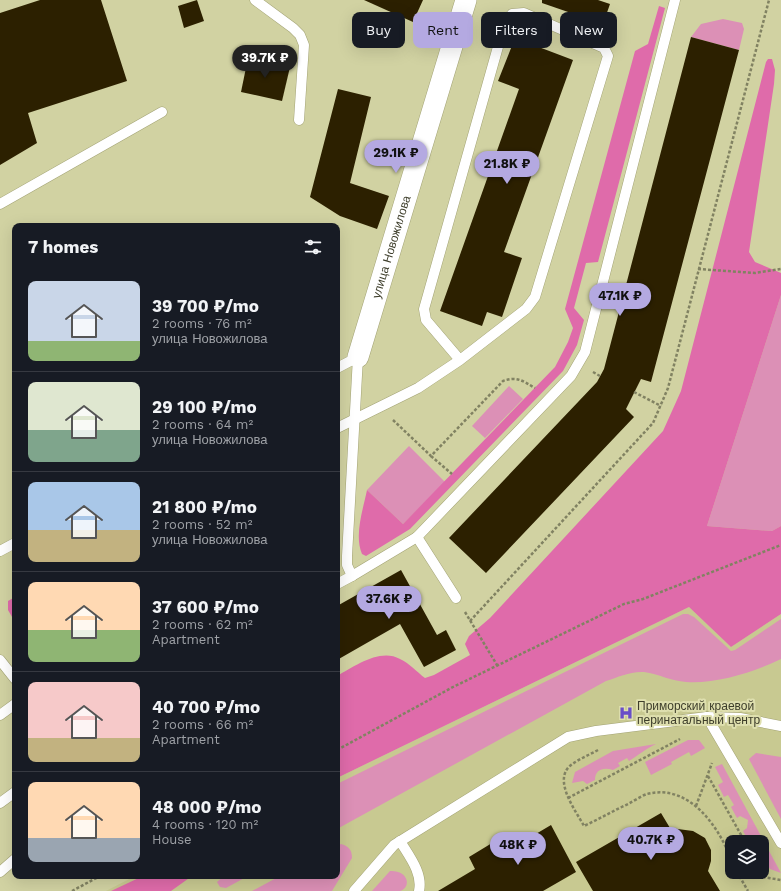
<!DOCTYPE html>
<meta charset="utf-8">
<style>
body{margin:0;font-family:"Work Sans",sans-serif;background:#242831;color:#f1f3f6;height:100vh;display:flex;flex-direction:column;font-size:15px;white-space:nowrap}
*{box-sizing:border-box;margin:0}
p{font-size:13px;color:#9ea1a6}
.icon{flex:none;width:22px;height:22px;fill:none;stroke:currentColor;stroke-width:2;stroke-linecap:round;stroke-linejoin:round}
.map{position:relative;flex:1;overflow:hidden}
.drawer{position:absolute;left:12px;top:223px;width:328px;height:656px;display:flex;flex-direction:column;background:#171b24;border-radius:8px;box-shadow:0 4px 16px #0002}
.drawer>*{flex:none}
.hud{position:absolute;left:352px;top:12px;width:369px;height:36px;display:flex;gap:8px}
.controls{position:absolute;left:725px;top:835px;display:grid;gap:8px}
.controls a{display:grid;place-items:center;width:44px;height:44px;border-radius:8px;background:#171b24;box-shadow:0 4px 16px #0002;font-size:20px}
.price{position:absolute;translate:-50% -34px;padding:0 9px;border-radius:14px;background:#b4a9e1;color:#111;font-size:13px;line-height:26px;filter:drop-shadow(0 1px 2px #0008)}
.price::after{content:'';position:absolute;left:50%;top:24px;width:12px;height:9px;margin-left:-6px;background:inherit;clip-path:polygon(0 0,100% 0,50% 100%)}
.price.on{background:#222;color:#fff}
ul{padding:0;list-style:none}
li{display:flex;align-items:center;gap:12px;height:100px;padding:0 16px}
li+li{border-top:1px solid #363941}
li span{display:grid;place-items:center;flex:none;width:112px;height:80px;border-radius:8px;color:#555}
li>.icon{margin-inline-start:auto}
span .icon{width:48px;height:48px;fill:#fffc;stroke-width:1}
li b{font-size:17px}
h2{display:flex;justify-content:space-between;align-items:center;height:48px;padding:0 16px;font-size:17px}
.tag{padding:0 14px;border-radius:8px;background:#171b24;box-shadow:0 4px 16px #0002;font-size:14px;line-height:36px}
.tag.on{background:#b4a9e1;color:#111}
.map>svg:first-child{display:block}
.built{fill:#c8c991;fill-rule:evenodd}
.green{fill:#dc90b6}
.forest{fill:#df6baa}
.building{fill:#2c2000}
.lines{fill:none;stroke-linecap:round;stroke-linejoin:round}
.service-casing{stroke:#a3a375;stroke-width:11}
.minor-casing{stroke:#a3a375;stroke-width:22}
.path{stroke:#818262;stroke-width:2.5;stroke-dasharray:3 2;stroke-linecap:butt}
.service{stroke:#fff;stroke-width:10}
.minor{stroke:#fff;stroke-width:21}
.labels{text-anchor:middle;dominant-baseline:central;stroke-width:4;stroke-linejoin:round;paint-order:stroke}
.street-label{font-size:12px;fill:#3e3e2b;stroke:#dedfae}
.poi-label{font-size:12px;fill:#3e3e2b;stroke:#dedfae;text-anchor:start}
</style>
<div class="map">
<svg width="781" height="891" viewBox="0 0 781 891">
<rect width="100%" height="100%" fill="#d1d2a2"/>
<path class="built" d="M689,607L731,647L781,614V891H106L135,876H337V778ZM732,842H762V872H732Z"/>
<g class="green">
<polygon points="723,19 742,23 744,29 739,50 691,37 701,24"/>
<polygon points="781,295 781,526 772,531 707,526"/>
<polygon points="509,386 523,399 485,438 472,426"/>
<polygon points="409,446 445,482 403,524 367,490"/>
<path d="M683,614H688L694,617L731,651L735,650L781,619V659C754,672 717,684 686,682C671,681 659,674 644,672C631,671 618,677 606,681L337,829V784Z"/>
<polygon points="688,740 699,740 705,748 691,756 689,752 671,762 672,764 651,775 645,762"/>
<path d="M656,744C645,749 639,755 629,761L627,758L618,763L620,766L613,770C604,767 595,769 595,780L587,784L583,781L572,783L575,772L613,751Z"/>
<polygon points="756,753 781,757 781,819 749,759"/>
<polygon points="722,764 781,873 770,869 766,862 762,864 762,842 755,842 753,839 749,842 743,831 747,828 748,820 740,816 737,818 731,807 734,805 728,795 724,797 718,785 723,782 715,767"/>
<path d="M341,844C348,846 352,849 352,858L332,891H252L280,876H337V846Z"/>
<path d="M390,871C408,870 412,887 400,891C392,891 380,891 372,891Z"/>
<polygon points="224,876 248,876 226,888 220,887 217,882"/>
</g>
<g class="forest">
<path d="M659,6L665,8L598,262L586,263L574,308L584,320L577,345L563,371L410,529L366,556L362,554C354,535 363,510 367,490L403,524L555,367L568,342L573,328L565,309L635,51L648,44Z"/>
<path d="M768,59H772L775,70L774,84L749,252L755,262L781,273V295L707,526L772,531L781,526V614L731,647L689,607L337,778V676C355,666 380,648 400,659C409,663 417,672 425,678L434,675L470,655L465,644L469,636L490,618L663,431L681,391L766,62Z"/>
<polygon points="337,446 340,454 339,547 337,548"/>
<polygon points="15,597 15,622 8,610 8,601"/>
<polygon points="143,876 192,876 171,891 111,891"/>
</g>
<g class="building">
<polygon points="40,0 101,0 127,81 28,113 37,143 0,165 0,13"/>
<polygon points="197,0 204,21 184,28 178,6"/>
<polygon points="364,0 423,0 413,22"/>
<polygon points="542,0 598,0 610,4 603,24 542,3"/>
<polygon points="691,37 739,50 651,382 641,379 626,409 634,417 486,573 449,538 597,382 604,369"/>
<polygon points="515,38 573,60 504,252 522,258 502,317 487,312 482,326 440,311 519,89 498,81"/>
<polygon points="248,58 290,67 282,101 241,92"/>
<polygon points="338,89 371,97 350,183 389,196 377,229 340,216 310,197"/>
<polygon points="401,570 437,635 446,630 456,650 424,667 400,624 337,660 337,606"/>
<polygon points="661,813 670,828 693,831 705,838 711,850 711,861 708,871 720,891 593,891 576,862"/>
<polygon points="551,825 576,872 543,891 438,891 475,869 469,857 497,840 504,853"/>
</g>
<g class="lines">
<defs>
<g id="service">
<polyline points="255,0 293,28 300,35 304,45 299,120"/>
<polyline points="0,204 162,112"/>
<polyline points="358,357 347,556 347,565 352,576 417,537 571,376 585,352 675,0"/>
<polyline points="337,368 358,357"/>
<polyline points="337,428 418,388 460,360 526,309 535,297 608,56 604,48 524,13 512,14 505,22 424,309 426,320 460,360"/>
<polyline points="417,537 456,598"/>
<polyline points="0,551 15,543"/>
<polyline points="337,584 352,576"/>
<polyline points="0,660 15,679"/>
<polyline points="0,715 15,704"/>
<polyline points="707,717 781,843"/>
<polyline points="0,803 15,792"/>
<path d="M400,841C409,856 423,873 419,891"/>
<polyline points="0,872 15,859"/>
<polyline points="354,891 394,845 568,737 596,731 707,717 740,718 781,726"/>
</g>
<g id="minor">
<path id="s1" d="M358,357L466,0"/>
</g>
</defs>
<use href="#service" class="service-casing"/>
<use href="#minor" class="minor-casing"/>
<g class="path">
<polyline points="698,269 755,273 781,269"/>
<polyline points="593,372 600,376"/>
<polyline points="634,392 661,406"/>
<path d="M393,420L431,456L503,381C517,376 523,381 535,388"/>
<polyline points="431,456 452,474"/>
<polyline points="465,612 497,665"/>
<polyline points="470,621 653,423 668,388 769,0"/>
<polyline points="337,750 453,687 624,604 643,599 781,545"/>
<path d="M598,750C589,755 579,759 571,765C552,780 576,811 584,826C599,819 613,811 628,804C634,801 641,796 647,794C690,783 720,828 732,862"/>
<polyline points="708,776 745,842"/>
<polyline points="568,798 680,739"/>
<polyline points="696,806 712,763"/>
<polyline points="737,872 748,891"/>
<polyline points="738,873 781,880"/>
<polyline points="72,891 100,876"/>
</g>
<use href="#service" class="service"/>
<use href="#minor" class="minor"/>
</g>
<defs>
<symbol id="hospital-bare" viewBox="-9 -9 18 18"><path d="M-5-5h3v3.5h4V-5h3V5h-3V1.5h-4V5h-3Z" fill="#694fc8" stroke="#dedfae" stroke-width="2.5" paint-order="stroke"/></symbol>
</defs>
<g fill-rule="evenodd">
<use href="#hospital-bare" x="616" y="703" width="20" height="20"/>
</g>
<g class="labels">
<g class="street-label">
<text stroke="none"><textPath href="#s1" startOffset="115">улица Новожилова</textPath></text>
</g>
<g class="poi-label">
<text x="637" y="706">Приморский краевой<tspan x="637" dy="14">перинатальный центр</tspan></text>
</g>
</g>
</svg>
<div class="controls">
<a><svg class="icon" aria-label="layers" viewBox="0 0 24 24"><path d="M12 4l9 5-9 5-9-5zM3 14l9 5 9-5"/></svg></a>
</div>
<b class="price on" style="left:265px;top:79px">39.7K ₽</b>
<b class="price" style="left:396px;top:174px">29.1K ₽</b>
<b class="price" style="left:507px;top:185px">21.8K ₽</b>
<b class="price" style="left:620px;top:317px">47.1K ₽</b>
<b class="price" style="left:389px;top:620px">37.6K ₽</b>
<b class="price" style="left:651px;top:861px">40.7K ₽</b>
<b class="price" style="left:518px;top:866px">48K ₽</b>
<div class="hud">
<a class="tag">Buy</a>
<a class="tag on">Rent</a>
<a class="tag">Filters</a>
<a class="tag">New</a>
</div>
<section class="drawer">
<h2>7 homes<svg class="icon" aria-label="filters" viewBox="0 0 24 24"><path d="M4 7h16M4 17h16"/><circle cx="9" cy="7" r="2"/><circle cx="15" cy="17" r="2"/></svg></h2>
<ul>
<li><span style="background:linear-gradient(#c9d6e8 75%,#8fb573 0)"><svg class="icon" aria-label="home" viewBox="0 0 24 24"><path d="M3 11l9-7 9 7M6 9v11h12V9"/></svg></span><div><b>39 700 ₽/mo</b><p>2 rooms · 76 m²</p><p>улица Новожилова</p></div></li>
<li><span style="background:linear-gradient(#dfe7d0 60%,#7fa58c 0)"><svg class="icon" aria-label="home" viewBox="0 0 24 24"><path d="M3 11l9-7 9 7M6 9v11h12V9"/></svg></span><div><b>29 100 ₽/mo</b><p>2 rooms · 64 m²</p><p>улица Новожилова</p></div></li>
<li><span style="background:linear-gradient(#a9c7e8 60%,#c2b280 0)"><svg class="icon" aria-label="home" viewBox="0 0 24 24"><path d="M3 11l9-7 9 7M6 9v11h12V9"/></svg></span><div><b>21 800 ₽/mo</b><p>2 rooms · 52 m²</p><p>улица Новожилова</p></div></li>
<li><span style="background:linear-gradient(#ffd9b3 60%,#8fb573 0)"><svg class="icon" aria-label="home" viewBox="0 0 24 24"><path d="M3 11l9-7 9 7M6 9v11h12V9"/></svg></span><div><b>37 600 ₽/mo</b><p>2 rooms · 62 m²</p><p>Apartment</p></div></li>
<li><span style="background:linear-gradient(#f6c9c9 70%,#c2b280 0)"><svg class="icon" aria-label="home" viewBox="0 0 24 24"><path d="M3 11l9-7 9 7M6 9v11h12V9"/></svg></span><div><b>40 700 ₽/mo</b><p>2 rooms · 66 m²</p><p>Apartment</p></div></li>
<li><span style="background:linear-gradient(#ffd9b3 70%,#9aa5b1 0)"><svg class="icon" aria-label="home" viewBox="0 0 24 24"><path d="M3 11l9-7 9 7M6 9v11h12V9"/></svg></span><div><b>48 000 ₽/mo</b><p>4 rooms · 120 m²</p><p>House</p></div></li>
</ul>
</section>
</div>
